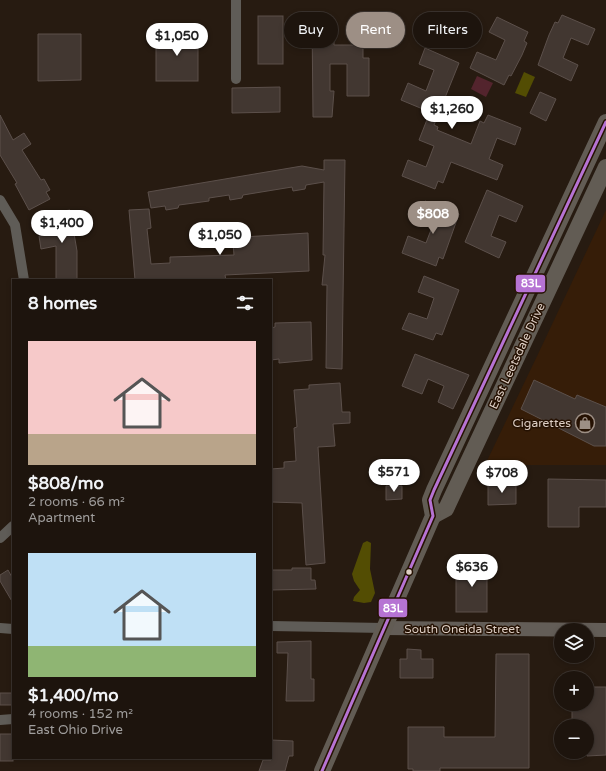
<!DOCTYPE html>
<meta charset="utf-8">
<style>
body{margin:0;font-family:"Varela Round",sans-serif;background:#251d16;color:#f1f3f6;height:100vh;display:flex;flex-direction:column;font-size:15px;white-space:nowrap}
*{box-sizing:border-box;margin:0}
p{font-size:13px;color:#a09e9d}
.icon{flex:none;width:22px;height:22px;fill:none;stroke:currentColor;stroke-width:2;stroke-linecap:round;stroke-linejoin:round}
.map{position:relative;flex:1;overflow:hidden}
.drawer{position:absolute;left:12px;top:279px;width:260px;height:480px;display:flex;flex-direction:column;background:#1d140d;border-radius:0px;box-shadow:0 2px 6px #0003,0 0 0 1px #3b332e}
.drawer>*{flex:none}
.banner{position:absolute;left:284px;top:12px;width:262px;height:36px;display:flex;gap:8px}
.buttons{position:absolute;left:554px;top:623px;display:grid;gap:8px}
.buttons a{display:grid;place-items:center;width:40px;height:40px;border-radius:50%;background:#1d140d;box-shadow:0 2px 6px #0003,0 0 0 1px #3b332e;font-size:20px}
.price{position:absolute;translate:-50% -34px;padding:0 9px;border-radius:14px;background:#fff;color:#222;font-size:13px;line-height:26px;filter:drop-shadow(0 1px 2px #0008)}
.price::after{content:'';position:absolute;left:50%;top:24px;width:12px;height:9px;margin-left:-6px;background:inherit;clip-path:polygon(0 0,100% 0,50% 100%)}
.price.on{background:#9d8f85;color:#fff}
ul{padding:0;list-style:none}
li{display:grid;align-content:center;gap:8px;height:212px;padding:0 16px}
li span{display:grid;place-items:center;height:124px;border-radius:0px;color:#555}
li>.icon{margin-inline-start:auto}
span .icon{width:72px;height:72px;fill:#fffc;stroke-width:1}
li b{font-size:17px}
h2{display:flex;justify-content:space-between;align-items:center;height:48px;padding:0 16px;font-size:17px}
.chip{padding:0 14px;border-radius:18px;background:#1d140d;box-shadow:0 2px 6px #0003,0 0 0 1px #3b332e;font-size:14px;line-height:36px}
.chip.on{background:#9d8f85;color:#fff}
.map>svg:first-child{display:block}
.built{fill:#361d08}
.green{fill:#53242d}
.water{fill:#534d03}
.building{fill:#423731;stroke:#5c504b}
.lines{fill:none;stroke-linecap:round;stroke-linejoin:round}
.street{stroke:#5f5c57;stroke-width:10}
.secondary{stroke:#635d57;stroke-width:14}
.primary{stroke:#625c54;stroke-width:16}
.bus-1-casing{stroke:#251102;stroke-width:6}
.bus-1{stroke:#b673d3;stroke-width:3}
.bus-dot{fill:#ddcec4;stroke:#251102;stroke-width:1.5}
.labels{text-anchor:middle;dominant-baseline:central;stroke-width:3;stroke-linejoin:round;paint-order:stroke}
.street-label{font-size:12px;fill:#ddcec4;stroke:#251102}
.poi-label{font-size:12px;fill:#ddcec4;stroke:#251102;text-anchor:end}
.line-badge{stroke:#251102;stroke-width:1.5}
.badge-label{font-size:11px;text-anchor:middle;font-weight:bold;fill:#fff}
</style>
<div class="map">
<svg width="606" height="771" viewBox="0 0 606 771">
<rect width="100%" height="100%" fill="#271b11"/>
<polygon class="built" points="606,210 606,465 485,465 539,352"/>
<polygon class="green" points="477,76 493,83 486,97 471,89"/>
<g class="water">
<polygon points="524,72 535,77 526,97 515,93"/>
<polygon points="367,541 371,543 370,569 375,593 371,602 364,603 353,601 354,597 360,590 354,581 352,574 363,543"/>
</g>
<g class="building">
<polygon points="562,15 595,29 588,45 571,38 563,58 578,65 571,81 538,65 549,35 555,22 558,23"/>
<rect x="258" y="16" width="25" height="48"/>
<polygon points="497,17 528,32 524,41 527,43 522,55 511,76 509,75 504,85 470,68 477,52 496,60 505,40 489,32"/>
<polygon points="312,20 331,20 331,40 334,40 334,45 363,45 363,58 369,58 369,96 347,96 347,64 330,64 330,91 334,91 332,117 313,117"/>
<rect x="156" y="33" width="42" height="48"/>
<polygon points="38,34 81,34 81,80 38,81"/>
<polygon points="425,48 459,63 434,125 438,127 437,130 471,144 480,121 484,123 488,115 521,128 515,145 497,138 489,159 503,165 497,180 451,162 443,183 438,181 435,189 402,176 408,160 426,167 434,146 419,140 430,112 401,100 408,83 426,91 434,70 419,64"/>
<polygon points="280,87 280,112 232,113 232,88"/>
<polygon points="540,92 556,99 546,121 530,113"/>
<polygon points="0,115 13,140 24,133 31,144 22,150 41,180 44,179 50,190 46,192 50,199 29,210 15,184 17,183 0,155"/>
<polygon points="324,160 345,160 342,369 326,368 327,285 322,285 325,255 323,255 324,182 306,185 305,189 293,191 292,187 243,195 242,198 230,200 229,195 209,198 209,201 179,205 178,208 166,210 165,206 151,208 148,192 302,166 324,170"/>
<polygon points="487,190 523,206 516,222 499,215 491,236 506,242 499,258 465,242"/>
<polygon points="425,201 459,214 443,259 439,257 436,266 402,253 408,236 426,243 434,222 419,216"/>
<polygon points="149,209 151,228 147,229 151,264 170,263 170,257 234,255 233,243 243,243 243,237 308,233 309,271 225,275 226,280 135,280 129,210"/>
<polygon points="70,210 77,251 77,280 56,280 56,246 41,249 39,236 49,234 45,214"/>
<polygon points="424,276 459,290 442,335 436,333 433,340 402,329 409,313 427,319 434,298 418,292"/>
<polygon points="311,322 312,360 279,363 279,359 271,360 271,328 275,327 275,323"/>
<polygon points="415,354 469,375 453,409 438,402 444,386 428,379 422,394 402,386"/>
<polygon points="534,380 575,399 577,395 606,407 606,446 594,446 521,409"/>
<polygon points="340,383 342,412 350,412 350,423 333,424 335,446 318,447 325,563 306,565 302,503 271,502 271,469 284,468 284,462 296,461 294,428 297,427 294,390 309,389 309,385"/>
<polygon points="548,479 606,480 606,507 579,507 579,527 548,527"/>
<polygon points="488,483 516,483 516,504 488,505"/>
<polygon points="386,486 402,486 402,499 386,500"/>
<rect x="456" y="564" width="31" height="48"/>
<polygon points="292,568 311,568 311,580 315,580 316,589 271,590 271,570 292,570"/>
<polygon points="8,570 13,579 13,603 0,581 0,575"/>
<polygon points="311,641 311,679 314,679 314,701 286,701 288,653 277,653 277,642"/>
<polygon points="407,649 421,650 421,659 433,659 433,678 400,678 400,659 407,659"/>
<polygon points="496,654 529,654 529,768 440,768 440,771 413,771 413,769 408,769 408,727 444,727 444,737 495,737"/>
<polygon points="587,687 606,687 606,755 587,756 587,726 572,726 572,704 587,704"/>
<rect x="0" y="693" width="13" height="12"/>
<rect x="0" y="734" width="13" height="27"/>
<polygon points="271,740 293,741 293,756 289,756 285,771 259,771 263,760 271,760"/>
</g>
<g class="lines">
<g class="street">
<polyline points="236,0 236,79"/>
<polyline points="0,200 15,225 24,280"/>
<polyline points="0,538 13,526"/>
<polyline points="271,626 384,628"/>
<polyline points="0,628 13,629"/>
<polyline points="0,720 13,719"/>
</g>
<polyline class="secondary" points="384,628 606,630"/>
<g class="primary">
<polyline points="433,516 446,509 606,167"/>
<polyline points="322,771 433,516 430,500 434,490 606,122"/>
</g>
<defs>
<polyline id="bus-1" points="322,771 433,516 430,500 434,490 606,122"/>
</defs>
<use href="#bus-1" class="bus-1-casing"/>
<use href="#bus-1" class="bus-1"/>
</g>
<defs>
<symbol id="shop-ring" viewBox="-11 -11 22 22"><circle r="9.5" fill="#251102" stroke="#9d8f85" stroke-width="1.5"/><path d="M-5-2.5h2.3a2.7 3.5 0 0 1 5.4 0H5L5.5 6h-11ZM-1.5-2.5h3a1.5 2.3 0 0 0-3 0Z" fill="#9d8f85"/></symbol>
</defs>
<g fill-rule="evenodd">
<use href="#shop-ring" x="574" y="412" width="22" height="22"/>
</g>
<circle class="bus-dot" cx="409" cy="572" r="3.5"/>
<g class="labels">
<g class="street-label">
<text transform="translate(517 356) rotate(-65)">East Leetsdale Drive</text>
<text x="462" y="629">South Oneida Street</text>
</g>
<g class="poi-label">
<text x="571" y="423">Cigarettes</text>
</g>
</g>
<g class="line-badge">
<rect x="515" y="274" width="31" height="19" rx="4" fill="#b673d3"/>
<rect x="378" y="598" width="30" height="20" rx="4" fill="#b673d3"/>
</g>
<g class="badge-label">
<text x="531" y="287">83L</text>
<text x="393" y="612">83L</text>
</g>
</svg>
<div class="buttons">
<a><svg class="icon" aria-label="layers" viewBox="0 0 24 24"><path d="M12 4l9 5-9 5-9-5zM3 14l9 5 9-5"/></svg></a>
<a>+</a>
<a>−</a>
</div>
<b class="price" style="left:177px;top:57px">$1,050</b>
<b class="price" style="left:452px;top:130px">$1,260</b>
<b class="price on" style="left:433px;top:235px">$808</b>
<b class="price" style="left:62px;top:244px">$1,400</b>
<b class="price" style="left:220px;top:256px">$1,050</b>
<b class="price" style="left:394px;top:493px">$571</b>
<b class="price" style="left:502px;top:494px">$708</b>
<b class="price" style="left:472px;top:588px">$636</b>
<div class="banner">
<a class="chip">Buy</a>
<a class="chip on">Rent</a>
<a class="chip">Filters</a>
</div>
<section class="drawer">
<h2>8 homes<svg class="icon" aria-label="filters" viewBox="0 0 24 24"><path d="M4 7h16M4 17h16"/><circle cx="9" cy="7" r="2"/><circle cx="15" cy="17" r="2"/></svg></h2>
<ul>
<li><span style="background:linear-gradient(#f6c9c9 75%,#b9a48a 0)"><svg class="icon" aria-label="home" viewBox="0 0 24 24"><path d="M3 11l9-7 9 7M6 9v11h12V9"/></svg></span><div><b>$808/mo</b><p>2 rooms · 66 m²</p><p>Apartment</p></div></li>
<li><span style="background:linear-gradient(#bfe0f5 75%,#8fb573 0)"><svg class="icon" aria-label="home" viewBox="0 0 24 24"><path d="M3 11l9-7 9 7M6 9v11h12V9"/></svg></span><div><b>$1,400/mo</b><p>4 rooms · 152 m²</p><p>East Ohio Drive</p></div></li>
</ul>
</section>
</div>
